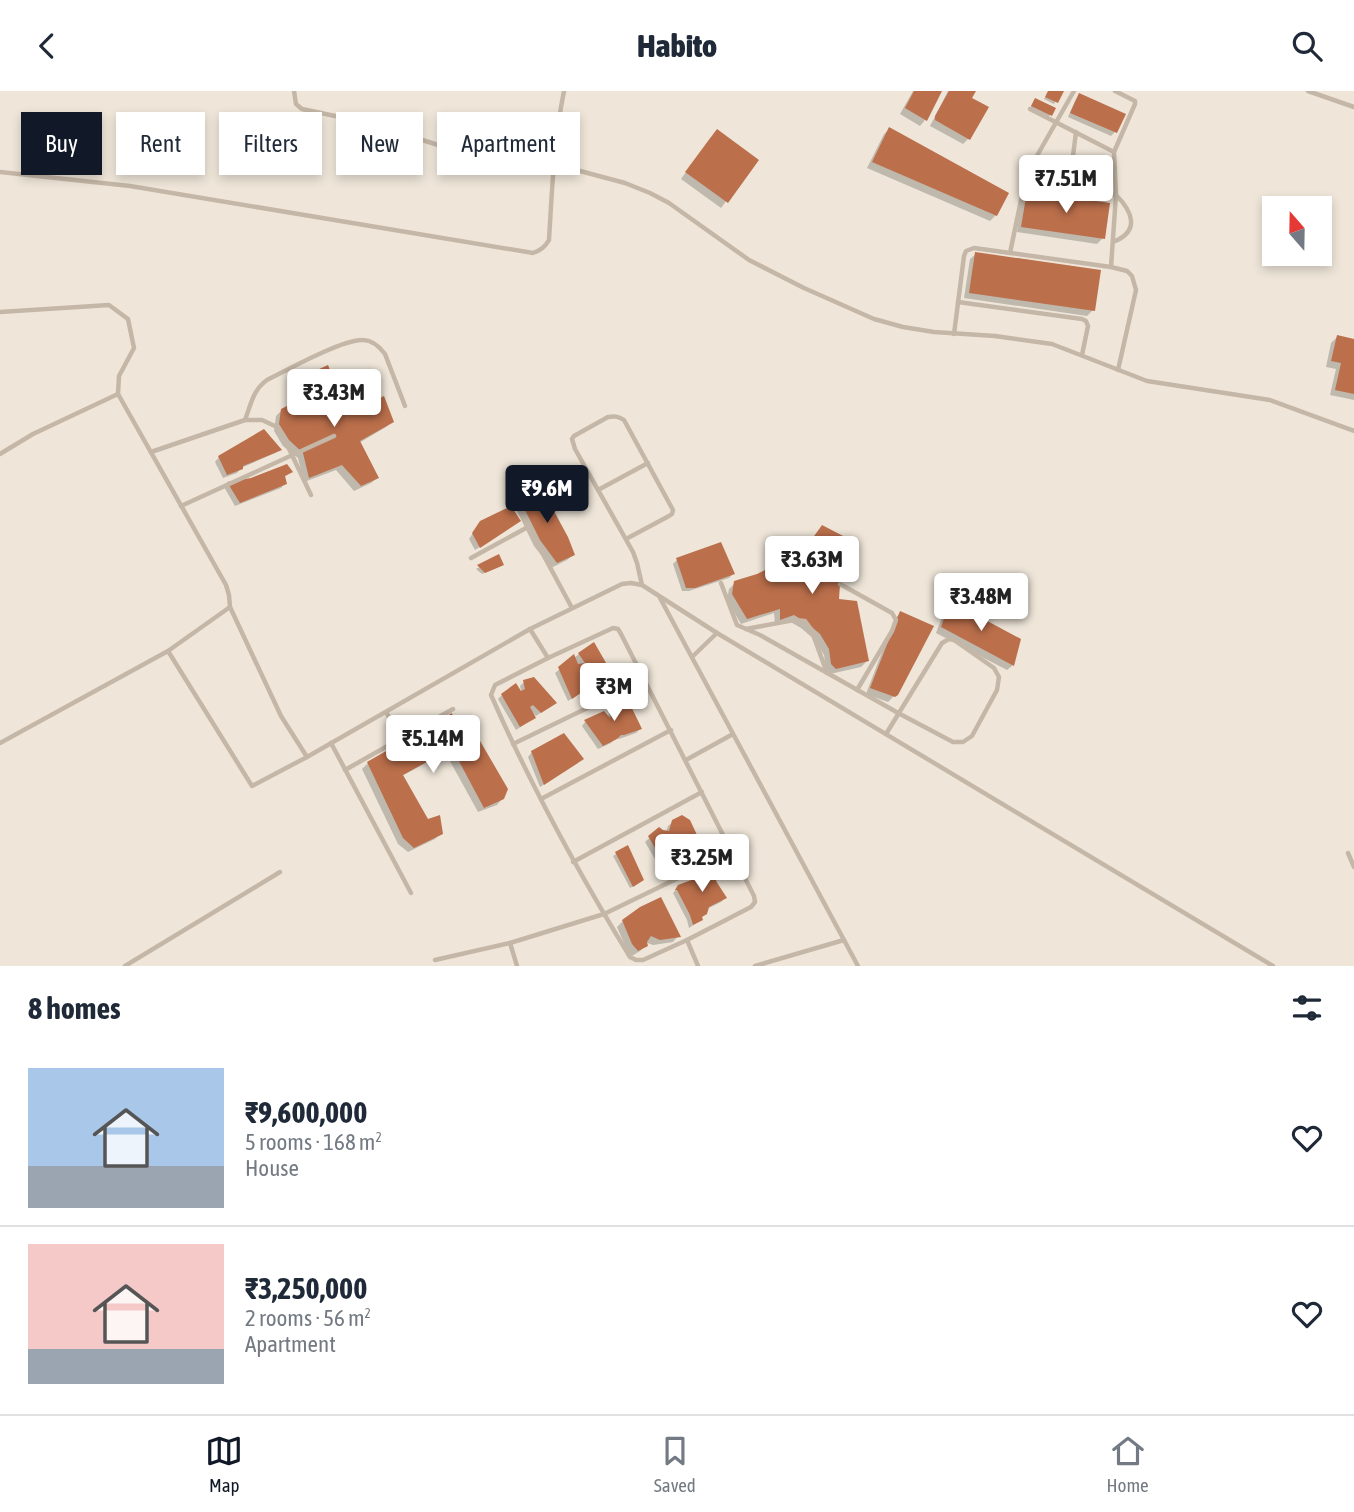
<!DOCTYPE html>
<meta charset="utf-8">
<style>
body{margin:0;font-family:"Asap Condensed",sans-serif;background:#f2f2f3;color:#1f2937;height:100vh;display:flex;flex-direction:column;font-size:26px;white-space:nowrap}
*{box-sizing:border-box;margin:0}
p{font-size:23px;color:#747a83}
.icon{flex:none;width:38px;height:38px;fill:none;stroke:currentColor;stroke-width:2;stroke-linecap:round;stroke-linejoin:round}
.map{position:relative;height:875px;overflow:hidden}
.side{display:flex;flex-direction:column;background:#fff;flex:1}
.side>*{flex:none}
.top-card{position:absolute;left:21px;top:21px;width:700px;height:63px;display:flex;gap:14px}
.needle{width:46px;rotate:340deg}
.fabs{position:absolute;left:1262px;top:105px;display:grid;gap:14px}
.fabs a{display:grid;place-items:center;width:70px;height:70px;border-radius:0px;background:#fff;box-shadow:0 4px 10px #0003;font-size:35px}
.price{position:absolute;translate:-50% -60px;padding:0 16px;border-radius:7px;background:#fff;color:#222;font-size:23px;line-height:46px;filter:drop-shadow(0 2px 4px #0008)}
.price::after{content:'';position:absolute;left:50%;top:42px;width:21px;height:16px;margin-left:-10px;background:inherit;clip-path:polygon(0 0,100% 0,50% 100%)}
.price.active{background:#111827;color:#fff}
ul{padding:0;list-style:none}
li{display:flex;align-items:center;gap:21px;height:175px;padding:0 28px}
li+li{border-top:2px solid #e0e1e3}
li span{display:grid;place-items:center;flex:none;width:196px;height:140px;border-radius:0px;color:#555}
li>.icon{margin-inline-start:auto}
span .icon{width:84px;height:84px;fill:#fffc;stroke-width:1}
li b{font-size:30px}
h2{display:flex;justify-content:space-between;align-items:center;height:84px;padding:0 28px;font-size:30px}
.chip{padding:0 24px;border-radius:0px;background:#fff;box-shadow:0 4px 10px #0003;font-size:24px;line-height:63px}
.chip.active{background:#111827;color:#fff}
header{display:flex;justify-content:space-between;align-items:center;height:91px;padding:0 28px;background:#fff;font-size:32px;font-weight:800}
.tabs{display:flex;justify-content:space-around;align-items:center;height:98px;border-top:2px solid #e0e1e3;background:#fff;font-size:19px;color:#747a83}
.tabs a{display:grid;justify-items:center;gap:4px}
.tabs .active{color:#111827}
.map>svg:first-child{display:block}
.shadow{fill:#0003}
.building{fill:#bb6f4b}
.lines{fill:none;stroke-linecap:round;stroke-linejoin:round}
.lane{stroke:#c5b7a7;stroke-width:4.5}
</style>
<header><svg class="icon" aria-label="back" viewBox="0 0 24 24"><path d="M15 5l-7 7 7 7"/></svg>Habito<svg class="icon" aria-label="search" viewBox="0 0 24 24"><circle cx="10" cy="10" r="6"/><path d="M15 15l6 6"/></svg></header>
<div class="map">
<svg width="1354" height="875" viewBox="0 0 1354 875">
<rect width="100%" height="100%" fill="#efe6d9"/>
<g class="shadow">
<polygon points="913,0 940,0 925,29 920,35 900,23"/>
<polygon points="948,0 974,0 969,7 968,48 963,53 930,35"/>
<polygon points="1049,0 1062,0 1054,13 1044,8"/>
<polygon points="1080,4 1124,23 1115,41 1111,45 1068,26 1076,8"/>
<polygon points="1035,9 1050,24 1048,26 1030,17"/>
<polygon points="890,38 996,124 990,130 867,77 884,43"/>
<polygon points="711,46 757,69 721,117 681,88"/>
<polygon points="1028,101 1103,147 1097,153 1017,141 1022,107"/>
<polygon points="976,163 1093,219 1087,225 964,207 970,168"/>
<polygon points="1337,246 1354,250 1354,309 1330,304 1336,278 1326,276 1331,252"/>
<polygon points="307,286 346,324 392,331 386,336 359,352 377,387 371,392 354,400 336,379 304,391 298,367 283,355 274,340 276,325 282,319 310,309 301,291"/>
<polygon points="279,359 275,362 241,377 237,382 223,387 215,371 219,366"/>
<polygon points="291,381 283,387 285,392 281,397 235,415 224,396"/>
<polygon points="525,401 573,464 567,469 551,477 534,455 516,418 519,407"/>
<polygon points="514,434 475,459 469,448 477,436"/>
<polygon points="817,442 838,492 837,510 867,570 861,576 830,583 826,579 824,564 815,549 801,537 787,529 775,533 774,522 741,533 727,509 729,498 735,492 792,486 797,470"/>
<polygon points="498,466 502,474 499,476 482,483 476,478"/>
<polygon points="677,469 733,483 729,487 689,500 682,500 673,473"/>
<polygon points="950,512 1013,574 1007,579 936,542 945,518"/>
<polygon points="901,522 896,603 888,611 866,603 895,527"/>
<polygon points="579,563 606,587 592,595 586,589 582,601 568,610 555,582"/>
<polygon points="524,591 555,612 536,625 530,619 534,627 516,639 498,608 502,604 522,603 520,595"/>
<polygon points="613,618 640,638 636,642 619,648 616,647 611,652 598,658 582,635 585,631 608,627 609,622"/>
<polygon points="452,634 503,707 497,714 478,721 445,661 402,685 427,731 441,742 435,748 408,761 398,753 362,678 368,672"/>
<polygon points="532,661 578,672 540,696 528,666"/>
<polygon points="673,731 702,758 698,762 678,765 675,769 659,775 645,751 659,738 666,741 668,735"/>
<polygon points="627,756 639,792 630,797 613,765"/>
<polygon points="703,786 714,790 725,807 721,811 707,818 700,827 701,829 689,837 687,829 673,802 679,795 697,792"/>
<polygon points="623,830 678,845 673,851 653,854 645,851 646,855 640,860 632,865 627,859 617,836"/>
</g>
<g class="building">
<polygon points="914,0 942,0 927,30 905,17"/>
<polygon points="949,0 976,0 972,7 989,16 970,49 935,29 935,25"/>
<polygon points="1048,0 1064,0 1058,12 1045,6"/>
<polygon points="1079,2 1126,23 1117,42 1070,22"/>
<polygon points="1035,7 1056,17 1052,25 1031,15"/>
<polygon points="889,36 1009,102 997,125 872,71"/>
<polygon points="717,38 759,69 728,112 685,81"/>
<polygon points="1027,100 1110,112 1105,148 1021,136"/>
<polygon points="975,161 1101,179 1095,220 969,202"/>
<polygon points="1337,244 1354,248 1354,303 1335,299 1341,272 1331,270"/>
<polygon points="328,274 347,322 357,318 384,305 394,331 360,350 379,387 361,395 342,374 309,387 303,362 289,349 279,333 281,318 299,309 316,305 306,284"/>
<polygon points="264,338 282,359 243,375 243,378 227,384 218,365"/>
<polygon points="287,373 293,381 285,385 287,393 240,412 227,391 251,387"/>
<polygon points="540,398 549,411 568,446 575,464 557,472 540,449 521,411 524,399"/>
<polygon points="511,415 521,430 480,457 472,442 480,430"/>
<polygon points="822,434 847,447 854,476 840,493 839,508 857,510 869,570 836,578 831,573 829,558 820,543 807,532 794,524 780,529 780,518 747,528 732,503 734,490 757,483 785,469 794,486 802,462"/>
<polygon points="721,451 735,483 695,497 686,497 676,467"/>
<polygon points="499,463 504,474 485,482 477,474"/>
<polygon points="950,510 1021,548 1014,575 941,536"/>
<polygon points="900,520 934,535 898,604 895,606 870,597"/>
<polygon points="594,551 613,584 597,592 590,585 587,588 588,597 572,608 558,576 574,563 578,573 585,572 578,562"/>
<polygon points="534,586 557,612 541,622 533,614 530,616 536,627 520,636 501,603 516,592 521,600 525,598 523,589"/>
<polygon points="628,609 642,638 624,644 621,644 617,648 603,655 584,629 604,620 610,627 612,616"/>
<polygon points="452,622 454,631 461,629 467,640 476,643 508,698 504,708 484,717 452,657 403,684 428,728 440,724 443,743 414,757 403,747 367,671"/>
<polygon points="564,642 584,668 544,694 531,660"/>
<polygon points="682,724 690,729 704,759 682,762 680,760 681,765 664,772 648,745 659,736 663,739 669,740 672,729"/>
<polygon points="628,754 644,789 633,796 615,761"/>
<polygon points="720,774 721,783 716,790 727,807 709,816 707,823 702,826 703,829 693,834 690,824 677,799 675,799 678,794 694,788 704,794 701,785 710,778"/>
<polygon points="661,806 681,846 660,849 651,845 647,851 648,855 638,860 632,853 622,829 640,816"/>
</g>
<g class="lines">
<g class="lane">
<polyline points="294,0 296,13 302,18 368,32 502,74 514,76 554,73 625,92 650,102 669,112 749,169 804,197 874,228 903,236 934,241 995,245 1052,253 1147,290 1270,309 1354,340"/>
<polyline points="1308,0 1354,16"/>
<polyline points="1030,18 1114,61"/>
<path d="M0,81L130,95L533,162C541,159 545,156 549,149C552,99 554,49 564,0"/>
<path d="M1025,90L1116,104C1132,120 1141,140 1113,151"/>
<polyline points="1069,97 1076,41"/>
<polyline points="1010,162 1025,90 1038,63 1074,0"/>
<polyline points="1111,176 1116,104 1114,61 1135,13 1135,10 1115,0"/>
<polyline points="958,211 1082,228 1086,230 1088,235 1082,264"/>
<polyline points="0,221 109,214 128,228 134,257 119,285 118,303 226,494 229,504 230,516 168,560"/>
<polyline points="954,243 964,165 966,160 974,157 1111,176 1127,180 1132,185 1136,199 1118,279"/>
<path d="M245,329C251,313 253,299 267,289C287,279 343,248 363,249C372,249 379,255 385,263L405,315"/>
<polyline points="151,361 245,329 262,329 277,336 282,343 311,404"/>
<polyline points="0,363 33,343 118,303"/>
<polyline points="598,399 648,372"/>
<polyline points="181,415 334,345"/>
<polyline points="517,415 572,517"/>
<path d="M626,448L669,425L672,423L673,419L624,329C618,325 614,325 608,326L574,345L572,348L575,358L633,461L637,472L642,494"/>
<polyline points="471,467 528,436"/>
<polyline points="721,492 737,534 760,544 900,623 953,651 963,651 972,645 997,599 999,586 994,577 954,549 949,548 942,552 886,643"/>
<polyline points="840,493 892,522 896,529 892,540 857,599"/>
<polyline points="660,507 858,875"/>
<polyline points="230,516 281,625 307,666"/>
<path d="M613,537L618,538L621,543L754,805L755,811L751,816L687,849L643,869H636L630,866C578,781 531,695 491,604L495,594L548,567Z"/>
<polyline points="530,538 548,567"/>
<polyline points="746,538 794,529 805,530 811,538 827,582"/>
<polyline points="692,566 717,542"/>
<polyline points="386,621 402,647"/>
<polyline points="0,652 168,560 252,695 307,666 530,538 622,493 631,492 642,494 717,542 1273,875"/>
<polyline points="331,652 411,802"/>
<polyline points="513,653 645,589"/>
<polyline points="686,669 733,643"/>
<polyline points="345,679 453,618"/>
<polyline points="541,708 671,639"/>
<polyline points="1348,762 1354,776"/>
<polyline points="573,771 702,701"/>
<polyline points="687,849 698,875"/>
<polyline points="510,852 517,875"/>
<polyline points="435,869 510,852 604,823 732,761"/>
<polyline points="125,875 280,781"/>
<polyline points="755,875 844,849"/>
</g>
</g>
</svg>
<div class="fabs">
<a><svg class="needle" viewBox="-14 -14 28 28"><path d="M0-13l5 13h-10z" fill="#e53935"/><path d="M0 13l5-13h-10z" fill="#747a83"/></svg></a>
</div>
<b class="price" style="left:1066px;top:124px">₹7.51M</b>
<b class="price" style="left:334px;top:338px">₹3.43M</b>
<b class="price active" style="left:547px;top:434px">₹9.6M</b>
<b class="price" style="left:812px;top:505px">₹3.63M</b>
<b class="price" style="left:981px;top:542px">₹3.48M</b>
<b class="price" style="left:614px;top:632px">₹3M</b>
<b class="price" style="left:433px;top:684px">₹5.14M</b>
<b class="price" style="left:702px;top:803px">₹3.25M</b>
<div class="top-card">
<a class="chip active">Buy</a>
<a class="chip">Rent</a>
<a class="chip">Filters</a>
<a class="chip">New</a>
<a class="chip">Apartment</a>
</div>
</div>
<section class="side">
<h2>8 homes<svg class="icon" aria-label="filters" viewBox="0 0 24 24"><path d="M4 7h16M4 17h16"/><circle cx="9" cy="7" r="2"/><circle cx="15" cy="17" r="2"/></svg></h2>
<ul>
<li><span style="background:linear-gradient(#a9c7e8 70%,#9aa5b1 0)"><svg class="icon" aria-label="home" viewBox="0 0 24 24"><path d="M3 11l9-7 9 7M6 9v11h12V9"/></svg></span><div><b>₹9,600,000</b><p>5 rooms · 168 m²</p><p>House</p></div><svg class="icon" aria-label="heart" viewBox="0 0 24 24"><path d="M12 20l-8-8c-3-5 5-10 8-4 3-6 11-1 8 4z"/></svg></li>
<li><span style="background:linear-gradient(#f6c9c9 75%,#9aa5b1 0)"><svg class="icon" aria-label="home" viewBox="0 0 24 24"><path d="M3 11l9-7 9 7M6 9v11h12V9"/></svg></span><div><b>₹3,250,000</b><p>2 rooms · 56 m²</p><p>Apartment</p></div><svg class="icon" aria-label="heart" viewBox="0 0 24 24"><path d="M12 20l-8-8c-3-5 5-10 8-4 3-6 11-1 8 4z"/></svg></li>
</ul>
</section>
<nav class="tabs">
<a class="active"><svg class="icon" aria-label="map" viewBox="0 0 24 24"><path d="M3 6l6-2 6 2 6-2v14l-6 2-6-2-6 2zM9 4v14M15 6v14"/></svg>Map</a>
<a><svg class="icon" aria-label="saved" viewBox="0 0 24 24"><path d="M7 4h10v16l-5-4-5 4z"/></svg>Saved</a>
<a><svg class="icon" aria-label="home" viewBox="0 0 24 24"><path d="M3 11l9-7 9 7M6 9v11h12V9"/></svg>Home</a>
</nav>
